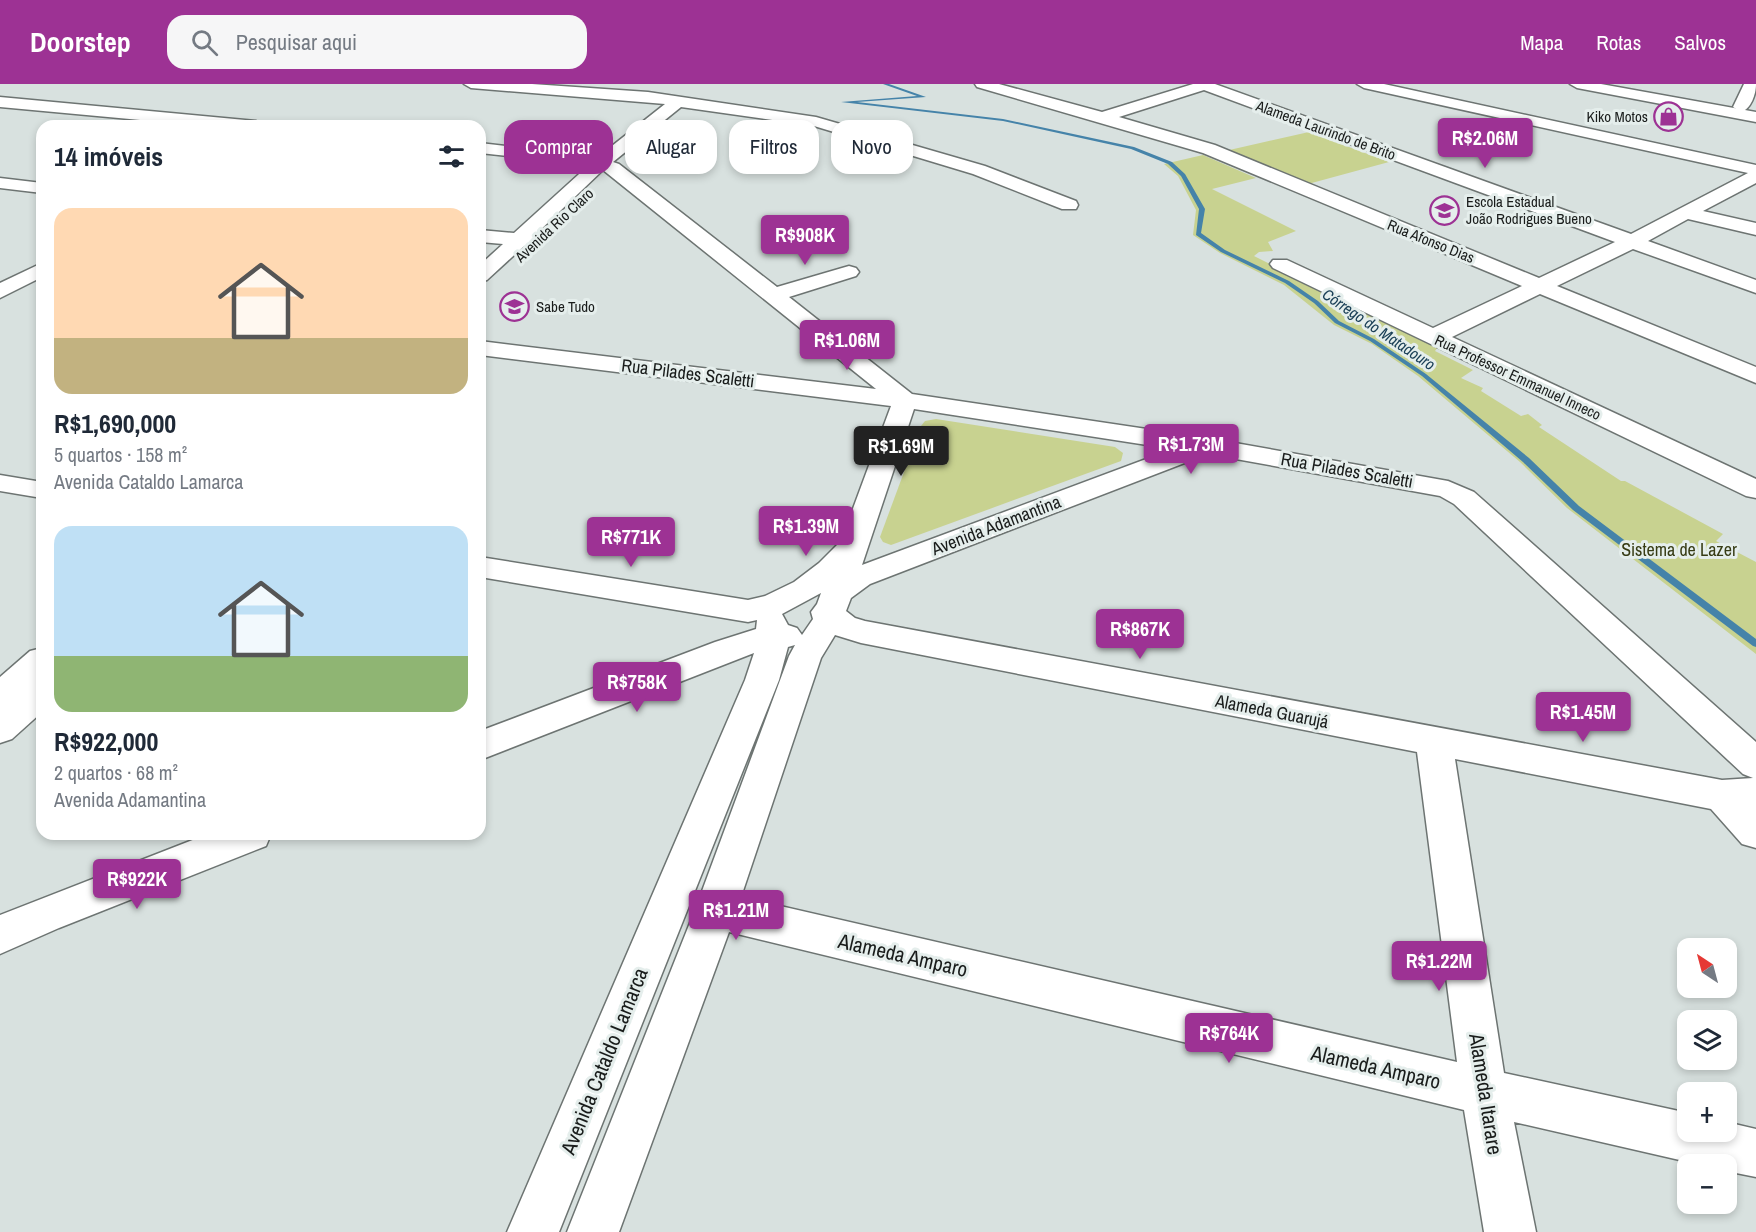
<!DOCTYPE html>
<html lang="pt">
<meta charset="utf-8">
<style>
body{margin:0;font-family:"Archivo Narrow",sans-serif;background:#f6f6f7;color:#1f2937;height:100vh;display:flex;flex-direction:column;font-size:22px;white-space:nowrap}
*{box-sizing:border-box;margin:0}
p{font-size:20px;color:#747a83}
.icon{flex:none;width:33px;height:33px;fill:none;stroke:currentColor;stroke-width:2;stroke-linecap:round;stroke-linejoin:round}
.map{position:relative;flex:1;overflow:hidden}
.details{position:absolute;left:36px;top:36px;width:450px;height:720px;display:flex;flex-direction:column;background:#fff;border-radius:18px;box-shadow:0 3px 9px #0003}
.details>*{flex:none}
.banner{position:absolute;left:504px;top:36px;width:570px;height:54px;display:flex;gap:12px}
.needle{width:39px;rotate:324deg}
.controls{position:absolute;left:1677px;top:854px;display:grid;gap:12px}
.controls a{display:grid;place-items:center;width:60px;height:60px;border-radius:12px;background:#fff;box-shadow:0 3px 9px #0003;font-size:30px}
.price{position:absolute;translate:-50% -51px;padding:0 14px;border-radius:6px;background:#9d3294;color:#fff;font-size:20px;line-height:39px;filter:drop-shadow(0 2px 3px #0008)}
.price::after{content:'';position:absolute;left:50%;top:36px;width:18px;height:14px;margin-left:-9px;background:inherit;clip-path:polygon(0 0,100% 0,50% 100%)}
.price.selected{background:#222;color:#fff}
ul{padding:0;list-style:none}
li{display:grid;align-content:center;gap:12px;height:318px;padding:0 18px}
li span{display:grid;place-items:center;height:186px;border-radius:18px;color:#555}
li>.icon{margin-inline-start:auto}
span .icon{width:108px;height:108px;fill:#fffc;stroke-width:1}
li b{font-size:26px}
h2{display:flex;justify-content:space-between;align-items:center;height:72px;padding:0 18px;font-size:26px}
.pill{padding:0 21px;border-radius:18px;background:#fff;box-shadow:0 3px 9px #0003;font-size:21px;line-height:54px}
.pill.selected{background:#9d3294;color:#fff}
header{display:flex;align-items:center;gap:36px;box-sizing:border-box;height:84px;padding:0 30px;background:#9d3294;color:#fff}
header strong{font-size:28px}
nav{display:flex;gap:33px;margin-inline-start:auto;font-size:21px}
.search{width:420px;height:54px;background:#f6f6f7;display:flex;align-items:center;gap:15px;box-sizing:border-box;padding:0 21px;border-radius:18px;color:#747a83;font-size:22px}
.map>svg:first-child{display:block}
.green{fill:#c8d290}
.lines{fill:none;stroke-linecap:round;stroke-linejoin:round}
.stream{fill:#4583a9;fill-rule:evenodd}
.minor-casing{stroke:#6d7472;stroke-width:3}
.major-casing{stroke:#6d7472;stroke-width:3}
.minor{fill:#fff;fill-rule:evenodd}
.major{fill:#fff;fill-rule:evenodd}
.labels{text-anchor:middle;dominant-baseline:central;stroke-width:6;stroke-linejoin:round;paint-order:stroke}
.far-poi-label{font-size:15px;fill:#191c1b;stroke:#e5eeec;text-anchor:start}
.far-street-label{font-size:15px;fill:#191c1b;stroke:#e5eeec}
.far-water-label{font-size:16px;font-style:italic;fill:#1b4057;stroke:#e5eeec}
.street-label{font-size:18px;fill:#191c1b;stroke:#e5eeec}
.park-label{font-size:18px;fill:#373c15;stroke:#e5eeec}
.near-street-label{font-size:21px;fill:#191c1b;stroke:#e5eeec}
</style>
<header>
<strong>Doorstep</strong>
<div class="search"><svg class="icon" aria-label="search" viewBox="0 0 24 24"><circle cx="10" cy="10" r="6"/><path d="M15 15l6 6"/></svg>Pesquisar aqui</div>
<nav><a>Mapa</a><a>Rotas</a><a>Salvos</a></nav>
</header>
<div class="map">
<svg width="1756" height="1148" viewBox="0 0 1756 1148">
<rect width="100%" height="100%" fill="#d8e1df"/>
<g class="green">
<polygon points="1309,48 1389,78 1308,100 1225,67"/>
<polygon points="1203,71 1256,94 1212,105 1296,147 1268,158 1273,167 1259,168 1254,172 1438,263 1435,267 1473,286 1461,294 1483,304 1481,307 1521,332 1528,330 1542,341 1539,343 1621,397 1625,397 1723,450 1716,457 1756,478 1756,570 1567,424 1520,378 1418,292 1372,260 1334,241 1284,201 1220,169 1193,151 1196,126 1178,92 1164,80"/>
<polygon points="936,335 1115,363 1123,369 1121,377 891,461 883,458 880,453 921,342 925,337"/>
</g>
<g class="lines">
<polygon class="stream" points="883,0 889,0 926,13 857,18 1003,35 1134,63 1172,78 1185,90 1205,125 1201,149 1225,166 1289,197 1318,217 1339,237 1374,255 1426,290 1529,374 1579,422 1756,555 1756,563 1753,562 1573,426 1523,378 1422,292 1370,257 1335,239 1314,219 1285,199 1221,168 1196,151 1199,125 1181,92 1168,80 1131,65 1003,37 841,18 917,12"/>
<defs>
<g id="minor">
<path d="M464,0H532L648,8L816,33L985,82L1076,117L1078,121L1076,125H1062L973,90L814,42L681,23L613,78L619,80L777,203L842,184L849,182L856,184L859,188L856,192L789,213L912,310L1207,354L1448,397L1474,408L1756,658V764L1742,760L1711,725L1455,675L1504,989L1688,1029V1047H1726V1038L1756,1045V1093L1726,1087V1080H1697L1514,1038L1536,1148H1484L1464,1026L729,848L619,1148H567L695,826L789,572L795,561L788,563L779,596L559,1148H507L745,596L754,569L480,676V647L715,558L756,545L757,536L748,538L480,493V473L748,516L765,512L794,498L819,479L841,457L891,322L480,271V257L876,305L603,86L535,151L541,153L544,157L541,161L524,162L487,196L480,198V181L503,160L480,158V146L514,149L589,81L480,69V59L598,73L665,20L471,4ZM914,325L1173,365L862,481ZM1208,370L1440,412L1454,420L1743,690L1753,694L1722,696L865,537L855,534L846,527L851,514L870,500ZM821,509L817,520L811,528L813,535L802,551L797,544L788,541L782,530ZM835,551L861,559L1417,668L1457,978L741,813L821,574Z"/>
<path d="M975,0H999L1102,28L1193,0H1215L1631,150L1748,89L1364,4L1357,0H1384L1756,81V99L1703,127L1756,139V151L1688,135L1648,157L1756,196V209L1633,165L1557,202L1756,283V299L1540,210L1452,253L1756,395V414L1746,412L1273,184L1270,180L1273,176H1287L1433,244L1522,202L1203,69L977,3ZM1204,6L1615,158L1539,194L1215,61L1119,33Z"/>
<path d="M1744,0H1756C1756,10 1751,25 1741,28L1733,23Z"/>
<polygon points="0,13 256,37 264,42 205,42 0,23"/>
<polygon points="0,94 42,99 42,109 0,104"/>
<polygon points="42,179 42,193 0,214 0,199"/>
<polygon points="0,391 42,398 42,414 0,407"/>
<polygon points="42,564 42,628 12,655 0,659 0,593 30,567"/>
<polygon points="208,750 271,750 266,762 59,844 0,870 0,831"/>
</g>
<polygon id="major" points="1570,0 1601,0 1756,28 1756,38 1577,4"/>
</defs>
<use href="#minor" class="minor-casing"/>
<use href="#major" class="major-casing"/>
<use href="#minor" class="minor"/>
<use href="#major" class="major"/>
</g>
<defs>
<symbol id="shop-ring" viewBox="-11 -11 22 22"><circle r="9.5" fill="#e5eeec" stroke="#9d3294" stroke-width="1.5"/><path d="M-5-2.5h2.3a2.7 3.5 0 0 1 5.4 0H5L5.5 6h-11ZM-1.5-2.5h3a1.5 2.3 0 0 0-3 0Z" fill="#9d3294"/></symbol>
<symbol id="school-ring" viewBox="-11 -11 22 22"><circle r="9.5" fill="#e5eeec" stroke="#9d3294" stroke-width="1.5"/><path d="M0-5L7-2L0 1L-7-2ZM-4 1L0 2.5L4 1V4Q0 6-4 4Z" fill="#9d3294"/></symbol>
</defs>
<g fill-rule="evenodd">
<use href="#shop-ring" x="1652" y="16" width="33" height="33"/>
<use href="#school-ring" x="1428" y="110" width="33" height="33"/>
<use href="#school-ring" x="498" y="206" width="33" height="33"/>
</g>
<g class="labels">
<g class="far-poi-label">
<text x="1648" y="32" text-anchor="end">Kiko Motos</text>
<text x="1466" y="117">Escola Estadual<tspan x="1466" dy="17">João Rodrigues Bueno</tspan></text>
<text x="536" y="222">Sabe Tudo</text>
</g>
<g class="far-street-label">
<text transform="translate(1326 46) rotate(20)">Alameda Laurindo de Brito</text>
<text transform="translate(554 141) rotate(-43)">Avenida Rio Claro</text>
<text transform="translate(1431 157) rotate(22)">Rua Afonso Dias</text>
<text transform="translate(1518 293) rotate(25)">Rua Professor Emmanuel Inneco</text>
</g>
<g class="far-water-label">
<text transform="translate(1379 245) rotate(34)">Córrego do Matadouro</text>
</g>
<g class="street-label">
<text transform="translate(688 289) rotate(7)">Rua Pilades Scaletti</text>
<text transform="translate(1347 386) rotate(10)">Rua Pilades Scaletti</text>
<text transform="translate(996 441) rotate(-21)">Avenida Adamantina</text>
<text transform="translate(1272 627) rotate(11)">Alameda Guarujá</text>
</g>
<g class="park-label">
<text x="1679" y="465">Sistema de Lazer</text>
</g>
<g class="near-street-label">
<text transform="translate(903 871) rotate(13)">Alameda Amparo</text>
<text transform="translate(604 977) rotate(-68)">Avenida Cataldo Lamarca</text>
<text transform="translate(1376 983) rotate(13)">Alameda Amparo</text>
<text transform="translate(1486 1010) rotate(81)">Alameda Itarare</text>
</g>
</g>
</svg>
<div class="controls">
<a><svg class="needle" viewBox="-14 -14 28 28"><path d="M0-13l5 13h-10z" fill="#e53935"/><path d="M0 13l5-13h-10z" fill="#747a83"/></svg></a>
<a><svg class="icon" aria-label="layers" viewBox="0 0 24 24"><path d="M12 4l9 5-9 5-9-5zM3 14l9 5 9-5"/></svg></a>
<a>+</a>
<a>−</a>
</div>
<b class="price" style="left:1485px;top:85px">R$2.06M</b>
<b class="price" style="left:805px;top:182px">R$908K</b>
<b class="price" style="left:847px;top:287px">R$1.06M</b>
<b class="price" style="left:1191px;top:391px">R$1.73M</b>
<b class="price selected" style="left:901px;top:393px">R$1.69M</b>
<b class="price" style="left:806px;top:473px">R$1.39M</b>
<b class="price" style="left:631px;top:484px">R$771K</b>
<b class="price" style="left:1140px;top:576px">R$867K</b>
<b class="price" style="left:637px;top:629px">R$758K</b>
<b class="price" style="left:1583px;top:659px">R$1.45M</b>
<b class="price" style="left:137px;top:826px">R$922K</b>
<b class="price" style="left:736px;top:857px">R$1.21M</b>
<b class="price" style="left:1439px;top:908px">R$1.22M</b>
<b class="price" style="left:1229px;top:980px">R$764K</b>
<div class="banner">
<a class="pill selected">Comprar</a>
<a class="pill">Alugar</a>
<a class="pill">Filtros</a>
<a class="pill">Novo</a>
</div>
<section class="details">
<h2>14 imóveis<svg class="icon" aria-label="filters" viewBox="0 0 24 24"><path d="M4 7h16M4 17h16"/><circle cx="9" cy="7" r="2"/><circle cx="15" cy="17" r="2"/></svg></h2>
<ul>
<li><span style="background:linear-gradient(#ffd9b3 70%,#c2b280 0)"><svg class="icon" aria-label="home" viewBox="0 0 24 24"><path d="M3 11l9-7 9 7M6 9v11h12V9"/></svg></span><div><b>R$1,690,000</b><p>5 quartos · 158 m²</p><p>Avenida Cataldo Lamarca</p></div></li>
<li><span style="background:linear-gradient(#bfe0f5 70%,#8fb573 0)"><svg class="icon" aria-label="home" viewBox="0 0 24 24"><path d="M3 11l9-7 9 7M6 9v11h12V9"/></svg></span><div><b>R$922,000</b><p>2 quartos · 68 m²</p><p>Avenida Adamantina</p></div></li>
</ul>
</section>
</div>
